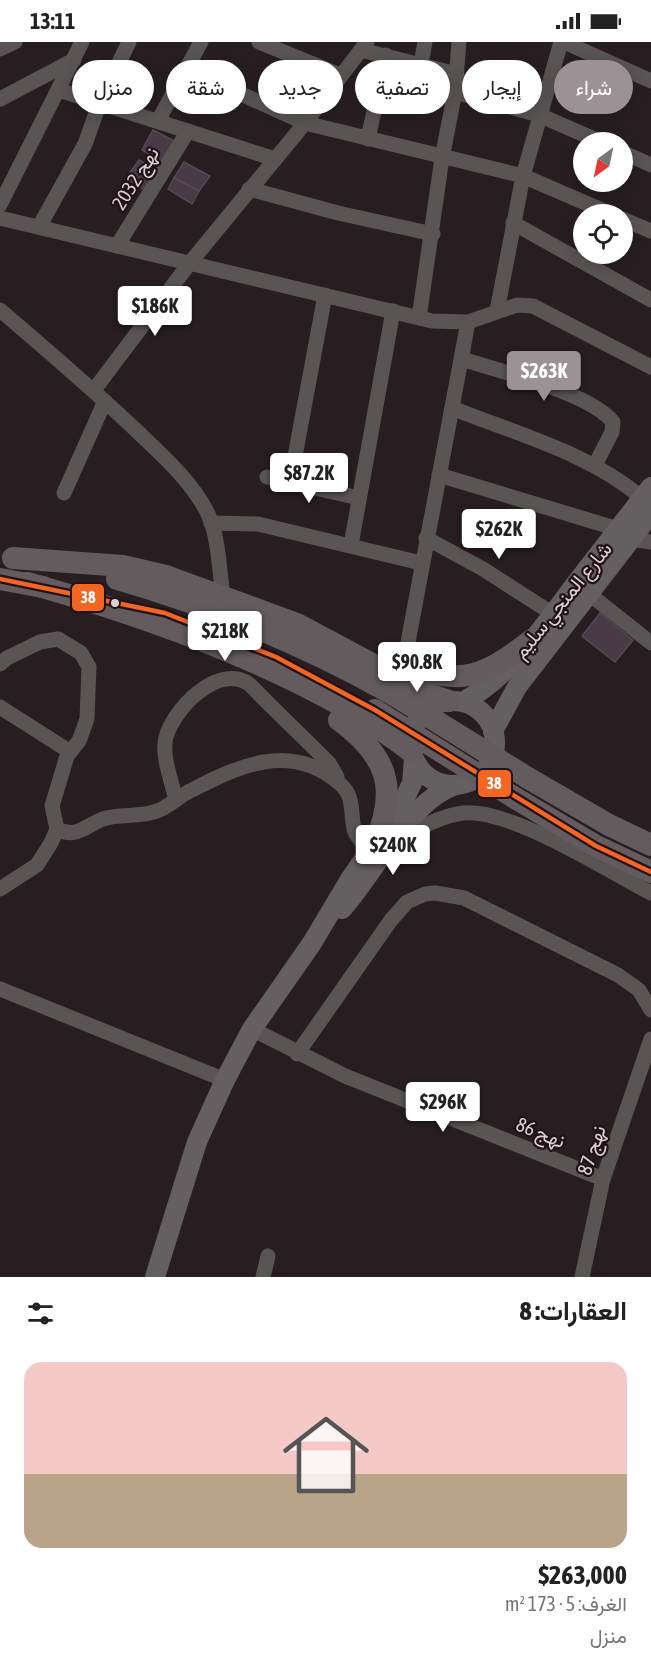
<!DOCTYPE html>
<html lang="ar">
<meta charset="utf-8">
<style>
body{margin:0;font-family:"Asap Condensed",Vazirmatn,sans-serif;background:#f6f6f6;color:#222;direction:rtl;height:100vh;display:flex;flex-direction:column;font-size:22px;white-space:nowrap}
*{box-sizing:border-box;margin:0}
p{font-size:20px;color:#767676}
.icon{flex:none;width:33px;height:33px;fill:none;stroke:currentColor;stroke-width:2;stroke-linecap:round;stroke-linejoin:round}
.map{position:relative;height:1235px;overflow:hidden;direction:ltr}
.side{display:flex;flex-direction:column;background:#fff;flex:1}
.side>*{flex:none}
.top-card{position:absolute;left:18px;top:18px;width:615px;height:54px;direction:rtl;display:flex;gap:12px}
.needle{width:39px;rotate:213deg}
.controls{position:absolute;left:573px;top:90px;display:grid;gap:12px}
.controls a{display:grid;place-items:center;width:60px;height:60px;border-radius:50%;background:#fff;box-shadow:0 3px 15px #0003;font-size:30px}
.price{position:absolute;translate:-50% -51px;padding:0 14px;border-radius:6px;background:#fff;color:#222;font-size:20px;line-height:39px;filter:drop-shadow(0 2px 3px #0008)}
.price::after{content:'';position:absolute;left:50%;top:36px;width:18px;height:14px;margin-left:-9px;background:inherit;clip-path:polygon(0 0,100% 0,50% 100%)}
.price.selected{background:#9c9296;color:#fff}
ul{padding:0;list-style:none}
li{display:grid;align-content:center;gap:12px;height:318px;padding:0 24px}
li span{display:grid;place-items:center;height:186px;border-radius:18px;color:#555}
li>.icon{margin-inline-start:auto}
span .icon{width:108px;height:108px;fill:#fffc;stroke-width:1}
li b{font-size:26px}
h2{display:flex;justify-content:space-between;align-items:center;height:72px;padding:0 24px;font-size:26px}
.pill{padding:0 21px;border-radius:27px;background:#fff;box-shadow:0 3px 15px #0003;font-size:21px;line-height:54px}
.pill.selected{background:#9c9296;color:#fff}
.status{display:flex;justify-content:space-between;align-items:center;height:42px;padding:0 30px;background:#fff;direction:ltr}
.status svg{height:16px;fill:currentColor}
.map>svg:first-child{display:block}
.building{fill:#493a46;stroke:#524b4f;stroke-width:1.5}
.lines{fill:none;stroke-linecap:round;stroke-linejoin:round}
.minor{stroke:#595555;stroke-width:15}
.major{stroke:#645f60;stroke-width:20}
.highway{stroke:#635b5d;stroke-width:22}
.highway-bridge{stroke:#635b5d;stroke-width:22}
.bus-1-casing{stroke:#211218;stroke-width:9}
.bus-1{stroke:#f26522;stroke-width:4.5}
.bus-dot{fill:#dbd0d4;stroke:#211218;stroke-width:2}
.labels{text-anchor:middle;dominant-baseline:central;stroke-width:4.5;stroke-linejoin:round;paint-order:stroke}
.street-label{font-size:20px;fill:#dbd0d4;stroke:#211218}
.line-badge{stroke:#211218;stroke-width:2}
.badge-label{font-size:16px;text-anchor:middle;font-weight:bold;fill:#fff}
</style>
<div class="status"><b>13:11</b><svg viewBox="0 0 49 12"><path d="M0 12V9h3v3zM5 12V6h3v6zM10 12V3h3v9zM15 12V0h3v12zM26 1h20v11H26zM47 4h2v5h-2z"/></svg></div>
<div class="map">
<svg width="651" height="1235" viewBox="0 0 651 1235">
<rect width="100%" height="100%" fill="#281e22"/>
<g class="building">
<polygon points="153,88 178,101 166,122 142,108"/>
<polygon points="139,118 159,129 147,150 126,136"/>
<polygon points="184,120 210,134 199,149 174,136"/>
<polygon points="174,136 199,149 192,162 168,147"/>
<polygon points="600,571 633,598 615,620 582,594"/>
</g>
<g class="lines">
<g class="minor">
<polyline points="259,0 340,33"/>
<polyline points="564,0 651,39"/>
<polyline points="0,7 15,0"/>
<polyline points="361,8 457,32"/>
<polyline points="421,22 425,0"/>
<polyline points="186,27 305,81 523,134 611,172"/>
<polyline points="59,48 275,117"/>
<polyline points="455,50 539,73 601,100"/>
<polyline points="0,57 74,18"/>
<polyline points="158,79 201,0"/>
<polyline points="368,97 386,13"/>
<polyline points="622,110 651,123"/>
<polyline points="249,147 338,171 433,192"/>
<polyline points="0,163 82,0"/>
<polyline points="0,176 432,279 468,280 517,263 533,264 651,325"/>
<polyline points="622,177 651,189"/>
<polyline points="513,181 651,258"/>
<polyline points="39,185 85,102 100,60 129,0"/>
<polyline points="117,204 188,89"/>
<path d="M0,268C48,309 95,349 140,392C165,416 193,441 208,472C219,496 219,528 223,553"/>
<polyline points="497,269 523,134 561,0"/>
<polyline points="419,276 442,116 455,50 459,0"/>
<path d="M462,317C499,329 590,351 613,380L612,390L595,423"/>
<polyline points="94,348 189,222 305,81 367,0"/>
<path d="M452,366C517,392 589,411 642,456"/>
<polyline points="439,433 618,487"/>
<polyline points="267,435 359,456"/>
<polyline points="290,441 325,253"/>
<polyline points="64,451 105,359"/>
<polyline points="211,481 258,482 421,521"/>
<polyline points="426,496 483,527 553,572"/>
<polyline points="631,497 651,500"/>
<polyline points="351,503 393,269"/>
<polyline points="588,551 651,601"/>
<polyline points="406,611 468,280"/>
<polyline points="0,622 7,616 40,600 58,597 81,611 89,625 87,677 79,699 67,714 52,764 57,787 51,801 37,823 0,847"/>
<polyline points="0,665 69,709"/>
<path d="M176,758C172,740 161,713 166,695C174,667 215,624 246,640C253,644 260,654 266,659C287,680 308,700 329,721L337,735"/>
<path d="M57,787C76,797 85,784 103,777C119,771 140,776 157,769C168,765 177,756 188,750C238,724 290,699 339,741C355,754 350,769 354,787C356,795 364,802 370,808"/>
<path d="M395,799C417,788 439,774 463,771C510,766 606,828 651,851"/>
<polyline points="0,947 225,1038"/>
<polyline points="252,987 345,1034 603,1137"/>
<polyline points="297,1012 391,878 407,860 425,852 435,851 464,856 618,933 639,948 651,968"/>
<polyline points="263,1235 268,1214"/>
<polyline points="582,1235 603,1137 651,997"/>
</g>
<g class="major">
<circle cx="453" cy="701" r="42"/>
<path d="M463,660C510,634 542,587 574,544C600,511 625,478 651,445"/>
<polyline points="493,689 517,645 651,471"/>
<path d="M342,867C374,831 411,757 456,743"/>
<polyline points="155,1235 197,1100 225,1038 252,987 312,901 349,839 402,762 412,741 414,717"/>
</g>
<g class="highway">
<polyline points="13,516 123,524 166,534 297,582 428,652 449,659"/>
<polyline points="0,537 43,545"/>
<path d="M117,537C212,564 302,602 389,650"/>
<path d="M28,541C149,575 312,632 412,710"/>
<path d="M390,617C457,643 475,642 533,597"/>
<path d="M339,678C388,714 399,747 374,803"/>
<polyline points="528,736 609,783 651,803"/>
<polyline points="515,756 596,804 651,830"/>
</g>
<g class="highway-bridge">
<polyline points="389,650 528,736"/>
<polyline points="375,668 515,756"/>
</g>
<defs>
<polyline id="bus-1" points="0,537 165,571 276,615 375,668 596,804 651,830"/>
</defs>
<use href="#bus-1" class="bus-1-casing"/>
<use href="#bus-1" class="bus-1"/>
</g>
<circle class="bus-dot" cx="115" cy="561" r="5"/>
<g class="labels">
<g class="street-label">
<text transform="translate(135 136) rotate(-58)">نهج 2032</text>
<text transform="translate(562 558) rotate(-51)">شارع المنجي سليم</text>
<text transform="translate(541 1090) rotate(22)">نهج 86</text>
<text transform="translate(591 1108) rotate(-72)">نهج 87</text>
</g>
</g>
<g class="line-badge">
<rect x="71" y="541" width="34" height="29" rx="6" fill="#f26522"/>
<rect x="477" y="727" width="35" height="29" rx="6" fill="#f26522"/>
</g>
<g class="badge-label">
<text x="88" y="561">38</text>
<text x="494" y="747">38</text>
</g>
</svg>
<div class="controls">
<a><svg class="needle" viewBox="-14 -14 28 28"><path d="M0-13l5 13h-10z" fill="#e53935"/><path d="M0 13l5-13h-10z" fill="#767676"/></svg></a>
<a><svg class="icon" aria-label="locate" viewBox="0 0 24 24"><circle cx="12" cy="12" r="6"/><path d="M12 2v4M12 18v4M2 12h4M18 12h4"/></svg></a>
</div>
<b class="price" style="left:155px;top:295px">$186K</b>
<b class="price selected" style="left:544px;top:360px">$263K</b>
<b class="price" style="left:309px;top:462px">$87.2K</b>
<b class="price" style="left:499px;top:518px">$262K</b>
<b class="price" style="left:225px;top:620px">$218K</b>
<b class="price" style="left:417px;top:651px">$90.8K</b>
<b class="price" style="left:393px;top:834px">$240K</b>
<b class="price" style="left:443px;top:1091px">$296K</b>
<div class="top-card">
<a class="pill selected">شراء</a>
<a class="pill">إيجار</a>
<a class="pill">تصفية</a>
<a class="pill">جديد</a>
<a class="pill">شقة</a>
<a class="pill">منزل</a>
</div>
</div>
<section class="side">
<h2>العقارات: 8<svg class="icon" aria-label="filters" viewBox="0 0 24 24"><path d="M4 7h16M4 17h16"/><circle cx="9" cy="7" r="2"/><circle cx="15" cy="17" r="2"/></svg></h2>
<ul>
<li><span style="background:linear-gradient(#f6c9c9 60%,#b9a48a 0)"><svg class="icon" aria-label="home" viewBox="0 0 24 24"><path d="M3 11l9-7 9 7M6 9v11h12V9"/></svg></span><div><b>$263,000</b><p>الغرف: 5 · 173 m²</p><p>منزل</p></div></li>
</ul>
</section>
